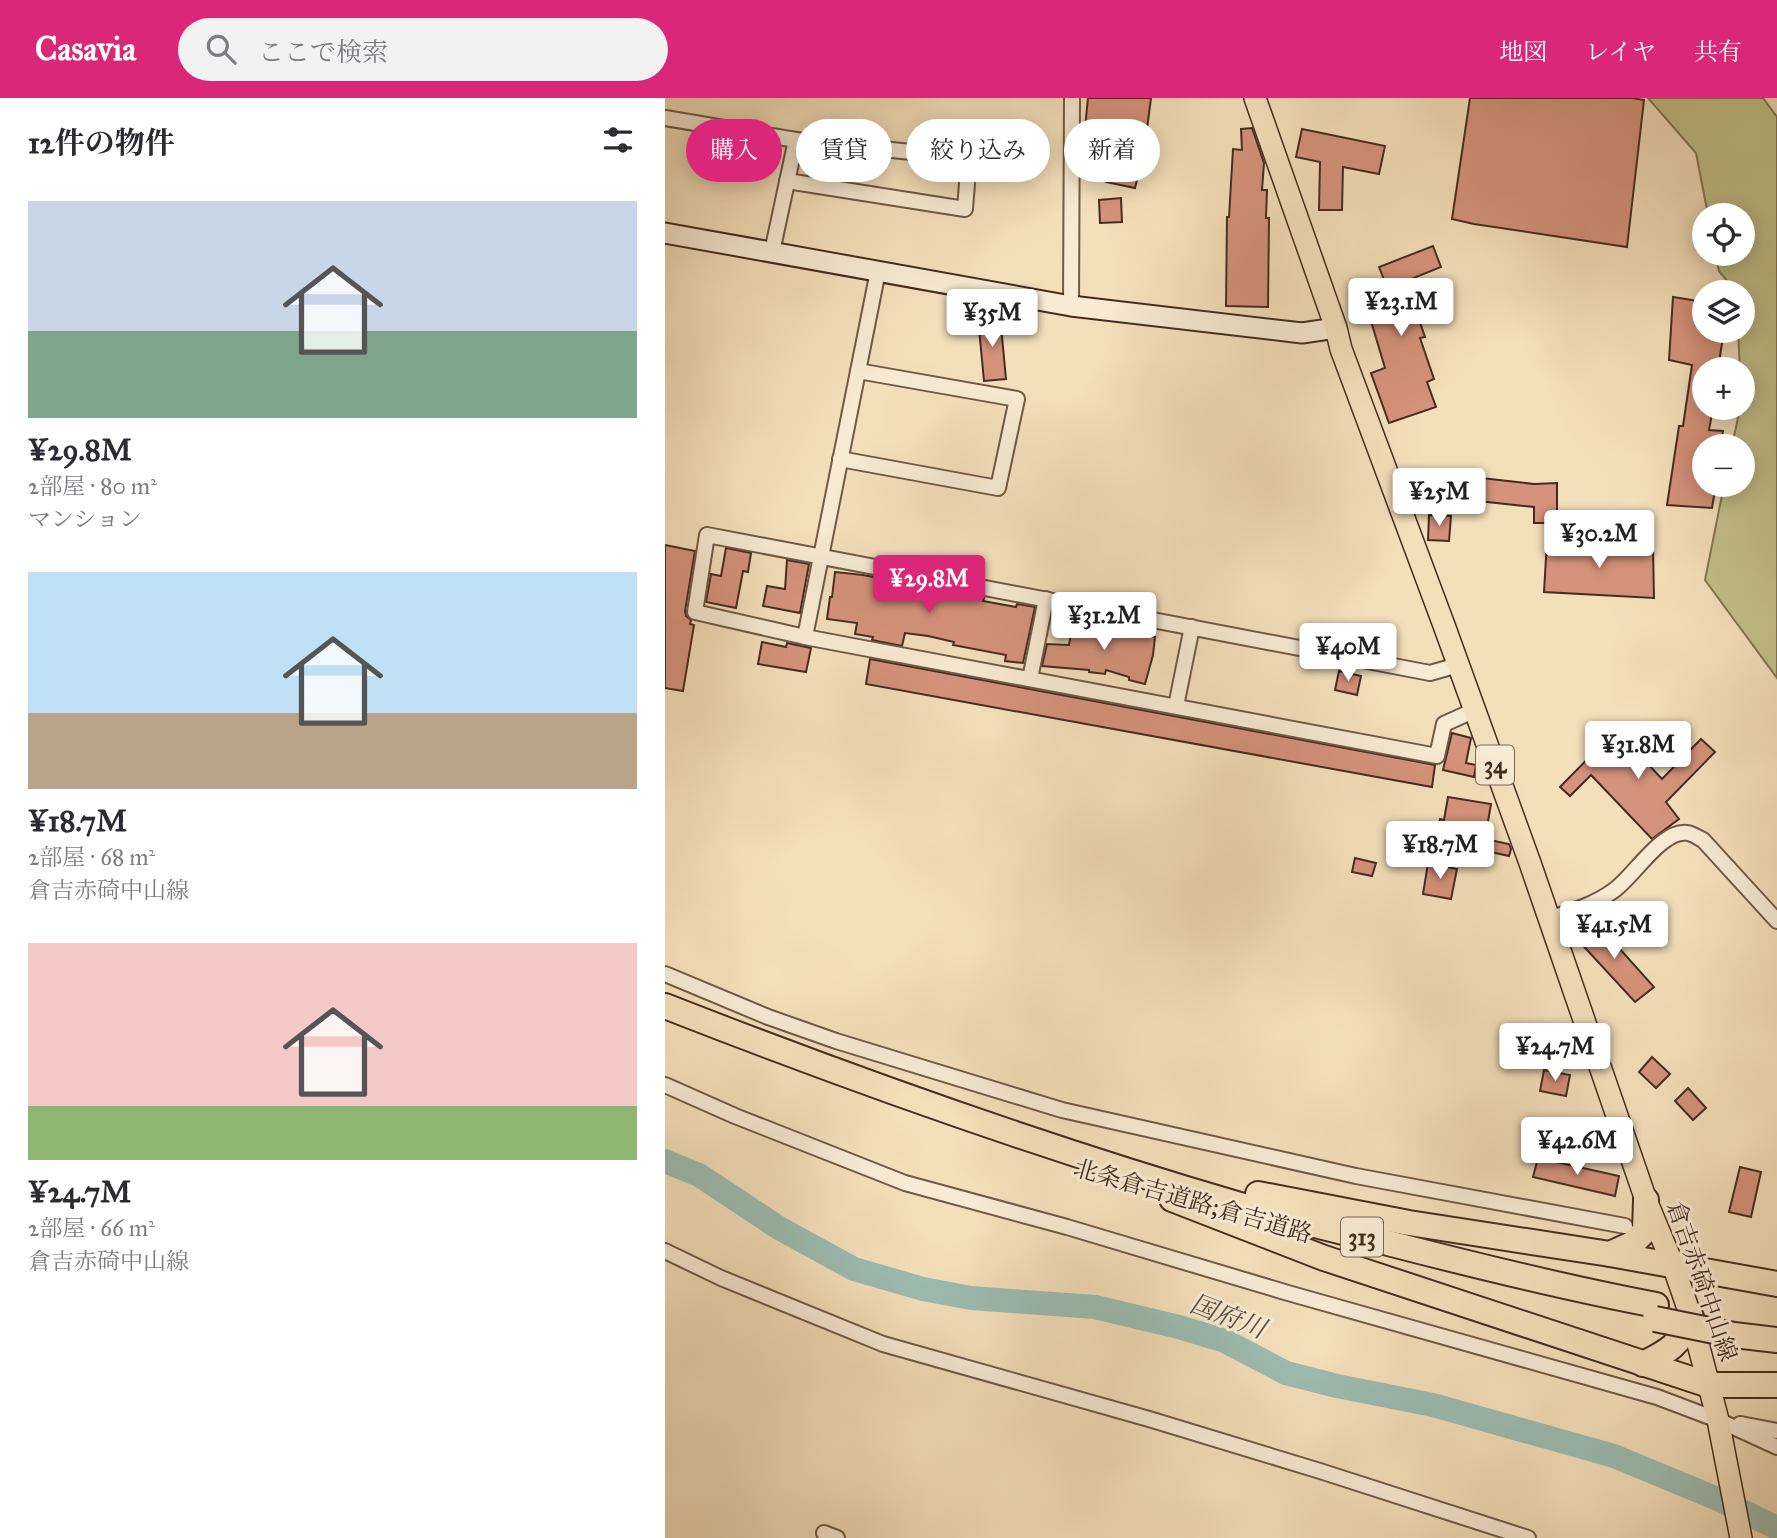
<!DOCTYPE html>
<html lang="ja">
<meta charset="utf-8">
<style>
body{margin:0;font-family:"IM FELL Great Primer","Noto Serif JP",serif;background:#f2f2f3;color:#2b2b33;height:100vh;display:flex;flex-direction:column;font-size:26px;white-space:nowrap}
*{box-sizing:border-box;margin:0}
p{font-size:23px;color:#7c7c81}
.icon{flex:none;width:38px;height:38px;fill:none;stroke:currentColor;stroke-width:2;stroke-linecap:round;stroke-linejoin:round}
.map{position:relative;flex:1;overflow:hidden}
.panel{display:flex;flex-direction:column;background:#fff;width:665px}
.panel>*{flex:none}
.guide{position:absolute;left:21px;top:21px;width:665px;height:63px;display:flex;gap:14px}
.tools{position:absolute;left:1027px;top:105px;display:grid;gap:14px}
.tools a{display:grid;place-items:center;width:63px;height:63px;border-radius:50%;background:#fff;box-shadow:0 4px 18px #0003;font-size:35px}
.price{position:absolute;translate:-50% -60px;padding:0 16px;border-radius:7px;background:#fff;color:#222;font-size:23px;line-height:46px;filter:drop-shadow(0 2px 4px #0008)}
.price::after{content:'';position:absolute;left:50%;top:42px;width:21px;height:16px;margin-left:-10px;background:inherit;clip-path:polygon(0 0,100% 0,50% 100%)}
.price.active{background:#db2777;color:#fff}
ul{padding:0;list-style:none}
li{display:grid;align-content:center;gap:14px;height:371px;padding:0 28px}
li span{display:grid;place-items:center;height:217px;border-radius:0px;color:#555}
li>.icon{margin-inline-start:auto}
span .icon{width:126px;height:126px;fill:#fffc;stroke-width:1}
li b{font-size:30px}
h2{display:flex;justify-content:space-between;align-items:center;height:84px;padding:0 28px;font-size:30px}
.tag{padding:0 24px;border-radius:32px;background:#fff;box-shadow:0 4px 18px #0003;font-size:24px;line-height:63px}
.tag.active{background:#db2777;color:#fff}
header{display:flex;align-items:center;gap:42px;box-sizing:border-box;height:98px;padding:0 35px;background:#db2777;color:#fff}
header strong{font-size:33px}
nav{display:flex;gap:38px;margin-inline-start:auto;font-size:24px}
.search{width:490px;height:63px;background:#f2f2f3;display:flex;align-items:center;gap:18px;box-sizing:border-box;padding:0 24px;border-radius:38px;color:#7c7c81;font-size:26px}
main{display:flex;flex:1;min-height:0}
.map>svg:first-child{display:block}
.green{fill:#c3c08b;stroke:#847656;stroke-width:2}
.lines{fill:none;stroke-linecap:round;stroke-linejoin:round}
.river{stroke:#9cbcb1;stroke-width:24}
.building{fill:#d5927c;stroke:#442c20;stroke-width:2}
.street-casing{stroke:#705947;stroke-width:18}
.secondary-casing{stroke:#442c20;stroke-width:23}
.primary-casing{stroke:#442c20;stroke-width:24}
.highway-casing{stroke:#442c20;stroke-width:28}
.street{stroke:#f8ead3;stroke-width:14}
.secondary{stroke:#f8ead3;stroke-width:19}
.primary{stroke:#f4dfbb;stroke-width:21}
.highway{stroke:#f4dfbb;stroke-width:24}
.highway-bridge-casing{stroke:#442c20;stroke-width:28;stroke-linecap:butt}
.highway-bridge{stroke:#f4dfbb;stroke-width:24}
.labels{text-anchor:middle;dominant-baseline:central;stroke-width:6;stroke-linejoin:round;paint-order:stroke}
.shield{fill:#f8ead3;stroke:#7a6556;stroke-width:2}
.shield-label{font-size:23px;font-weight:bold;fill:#442c20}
.street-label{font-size:24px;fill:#442c20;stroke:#f8ead3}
.water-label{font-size:26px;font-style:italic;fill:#5a5044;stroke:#f8ead3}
</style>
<header>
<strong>Casavia</strong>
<div class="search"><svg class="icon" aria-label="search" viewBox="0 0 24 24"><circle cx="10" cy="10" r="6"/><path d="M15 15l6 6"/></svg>ここで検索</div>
<nav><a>地図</a><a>レイヤ</a><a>共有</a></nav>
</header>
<main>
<section class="panel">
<h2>12件の物件<svg class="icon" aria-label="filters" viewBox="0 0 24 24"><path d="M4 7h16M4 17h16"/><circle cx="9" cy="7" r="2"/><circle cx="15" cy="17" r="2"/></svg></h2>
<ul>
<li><span style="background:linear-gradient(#c9d6e8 60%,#7fa58c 0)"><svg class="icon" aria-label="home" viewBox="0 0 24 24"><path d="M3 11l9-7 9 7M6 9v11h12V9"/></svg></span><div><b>¥29.8M</b><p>2部屋 · 80 m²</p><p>マンション</p></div></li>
<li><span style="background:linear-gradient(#bfe0f5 65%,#b9a48a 0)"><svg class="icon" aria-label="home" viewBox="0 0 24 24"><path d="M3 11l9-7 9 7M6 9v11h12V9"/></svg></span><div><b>¥18.7M</b><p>2部屋 · 68 m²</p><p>倉吉赤碕中山線</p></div></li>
<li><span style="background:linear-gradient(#f6c9c9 75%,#8fb573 0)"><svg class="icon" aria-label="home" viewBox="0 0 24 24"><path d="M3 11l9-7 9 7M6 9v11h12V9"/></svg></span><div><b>¥24.7M</b><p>2部屋 · 66 m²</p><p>倉吉赤碕中山線</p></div></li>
</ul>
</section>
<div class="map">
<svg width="1112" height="1440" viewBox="0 0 1112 1440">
<rect width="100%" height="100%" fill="#f4dfbb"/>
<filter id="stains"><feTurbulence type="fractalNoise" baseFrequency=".00286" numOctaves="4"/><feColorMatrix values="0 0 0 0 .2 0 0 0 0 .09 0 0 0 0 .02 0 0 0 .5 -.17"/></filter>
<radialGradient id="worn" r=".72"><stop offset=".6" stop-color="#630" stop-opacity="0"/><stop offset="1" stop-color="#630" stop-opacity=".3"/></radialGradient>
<polygon class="green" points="983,0 1098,0 1112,19 1112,580 1040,482 1059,387 1078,387 1078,348 1067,348 1075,310 1078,310 1078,271 1075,271 1073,233 1078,233 1078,194 1071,194 1054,173 1050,156 1078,156 1078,117 1043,117 1031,55"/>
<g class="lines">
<polyline class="river" points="0,1063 34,1077 114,1130 189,1171 258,1191 306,1200 430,1209 514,1229 560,1243 621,1275 672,1288 768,1307 949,1358 1055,1402 1112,1430"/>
</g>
<g class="building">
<polygon points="423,0 486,0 479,54 470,90 441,84 449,47 419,40"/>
<polygon points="805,0 967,0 979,2 962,149 809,126 787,121"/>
<polygon points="587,30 599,65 597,92 602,92 601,120 604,120 603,209 561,208 562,119 564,119 568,51 577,52 576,31"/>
<polygon points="637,31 720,48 714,76 678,69 677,112 654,112 655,64 631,59"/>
<polygon points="456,100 457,124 435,125 434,102"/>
<polygon points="768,148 776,169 741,183 760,239 755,240 769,281 762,284 771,309 724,325 706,275 720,270 697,193 720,184 714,169"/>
<polygon points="1008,199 1040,204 1040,233 1059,233 1053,271 1040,271 1040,310 1048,310 1044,332 1058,333 1056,348 1040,348 1040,387 1051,387 1047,410 1002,407 1014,328 1018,328 1027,267 1004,262"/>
<polygon points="335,218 341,281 319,283 313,220"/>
<polygon points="789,377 869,386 892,385 892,425 869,425 869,409 786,400"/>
<polygon points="764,417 786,418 784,443 763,442"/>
<polygon points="882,443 988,449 989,500 879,494"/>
<polygon points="0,447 30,453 20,513 21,518 26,522 25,526 29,527 18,593 0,590"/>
<polygon points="61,450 86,455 83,474 78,473 71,510 41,504 46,476 56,478"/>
<polygon points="122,462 144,466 135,515 98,508 102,488 120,491"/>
<polygon points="170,474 198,477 293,495 293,496 319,500 318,503 351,509 352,506 370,509 358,565 340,563 341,557 288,547 289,544 263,538 240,535 237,548 207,542 208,539 190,536 192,525 162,521 165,499 167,499"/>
<polygon points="408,523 470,534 470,536 490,539 488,557 480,586 464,582 464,579 441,572 440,576 424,574 424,572 377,568 382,546 404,547"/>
<polygon points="97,544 121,549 122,545 146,550 141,574 93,566"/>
<polygon points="205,561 770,667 767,689 201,586"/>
<polygon points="674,573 696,578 692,597 670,592"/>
<polygon points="951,632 997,681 1036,641 1050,654 1001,704 1014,721 987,741 926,677 905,698 895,689"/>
<polygon points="787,635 806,640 801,665 811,667 809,679 778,672"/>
<polygon points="783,699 826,706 820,741 844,746 846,751 844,758 771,742 775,721 779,722"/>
<polygon points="690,760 711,765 707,778 687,774"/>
<polygon points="763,765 792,771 786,801 758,796"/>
<polygon points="928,821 989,889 970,904 910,839"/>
<polygon points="987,959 1005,976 991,990 974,974"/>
<polygon points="879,972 905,977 901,998 875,993"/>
<polygon points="1023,990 1041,1010 1028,1022 1010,1003"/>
<polygon points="873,1060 954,1078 950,1098 868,1079"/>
<polygon points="1075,1069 1096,1074 1086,1119 1064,1114"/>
</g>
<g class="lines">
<defs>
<g id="street">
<polyline points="0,20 131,42 304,60 300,111 122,83"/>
<polyline points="107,154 131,42"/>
<polyline points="406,208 407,0"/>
<polyline points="175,361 333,390 352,301 193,273"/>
<polyline points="140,539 213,173"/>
<polyline points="793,567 765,575 42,437 30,514 140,539 772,658 779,626 810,612"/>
<polyline points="365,581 381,501"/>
<polyline points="511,608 527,529"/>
<path d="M883,821C905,814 929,807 948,793C968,780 997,730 1023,735C1028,736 1034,740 1038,742L1112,823"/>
<polyline points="0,876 103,919 171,943 397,1012 691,1078 960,1128"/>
<polyline points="0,987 70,1018 240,1085 402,1129 623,1195 992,1299 1053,1322 1112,1349"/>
<polyline points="0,1153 56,1180 218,1246 484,1321 655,1373 863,1440"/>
<polyline points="1075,1326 1112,1333"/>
<polyline points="159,1435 172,1440"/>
</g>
<polyline id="secondary" points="0,135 406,208 637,235 671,230"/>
<polyline id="primary" points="590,0 671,230 676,251 780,530 865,765 981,1102 1008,1167 1026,1219 1053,1322 1076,1440"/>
<g id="highway">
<path d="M0,908C189,982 380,1050 575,1107C624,1121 674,1133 723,1145C812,1168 901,1190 991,1207"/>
<polyline points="593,1096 744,1125 945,1156 1112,1186"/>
<polyline points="507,1101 659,1160 1044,1287 1112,1287"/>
<polyline points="945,1156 967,1146 980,1133 981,1102"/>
<polyline points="1069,1237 1112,1242"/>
<path d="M978,1266C1004,1253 1015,1247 1026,1219"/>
</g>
</defs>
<use href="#street" class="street-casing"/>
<use href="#secondary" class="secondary-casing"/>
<use href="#primary" class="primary-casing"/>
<use href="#highway" class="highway-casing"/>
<use href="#street" class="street"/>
<use href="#secondary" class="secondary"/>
<use href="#primary" class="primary"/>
<use href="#highway" class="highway"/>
<defs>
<polyline id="highway-bridge" points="990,1221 1069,1237"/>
</defs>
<use href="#highway-bridge" class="highway-bridge-casing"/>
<use href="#highway-bridge" class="highway-bridge"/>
</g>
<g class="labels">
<g class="shield">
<rect x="811" y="647.5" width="38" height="39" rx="5"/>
<rect x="676" y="1119.5" width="42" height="39" rx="5"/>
</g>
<g class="shield-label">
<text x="830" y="667">34</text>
<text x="697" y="1139">313</text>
</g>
<g class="street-label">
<text transform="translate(528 1103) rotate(16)">北条倉吉道路;倉吉道路</text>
<text transform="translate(1037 1183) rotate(71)">倉吉赤碕中山線</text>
</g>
<g class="water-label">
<text transform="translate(563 1218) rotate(21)">国府川</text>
</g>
</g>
<rect width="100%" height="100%" filter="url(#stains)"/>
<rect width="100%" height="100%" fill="url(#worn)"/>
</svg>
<div class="tools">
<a><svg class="icon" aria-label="locate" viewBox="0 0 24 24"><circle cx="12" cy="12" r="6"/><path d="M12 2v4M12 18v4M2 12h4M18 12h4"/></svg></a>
<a><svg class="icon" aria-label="layers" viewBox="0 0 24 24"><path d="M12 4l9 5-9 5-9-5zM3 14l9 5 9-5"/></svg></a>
<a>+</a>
<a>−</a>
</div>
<b class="price" style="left:736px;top:240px">¥23.1M</b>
<b class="price" style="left:327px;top:251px">¥35M</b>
<b class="price" style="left:774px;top:430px">¥25M</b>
<b class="price" style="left:934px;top:472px">¥30.2M</b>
<b class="price active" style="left:264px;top:517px">¥29.8M</b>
<b class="price" style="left:439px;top:554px">¥31.2M</b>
<b class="price" style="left:683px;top:585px">¥40M</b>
<b class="price" style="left:973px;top:683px">¥31.8M</b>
<b class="price" style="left:775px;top:783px">¥18.7M</b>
<b class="price" style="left:949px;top:863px">¥41.5M</b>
<b class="price" style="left:890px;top:985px">¥24.7M</b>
<b class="price" style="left:912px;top:1079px">¥42.6M</b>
<div class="guide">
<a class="tag active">購入</a>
<a class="tag">賃貸</a>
<a class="tag">絞り込み</a>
<a class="tag">新着</a>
</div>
</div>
</main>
